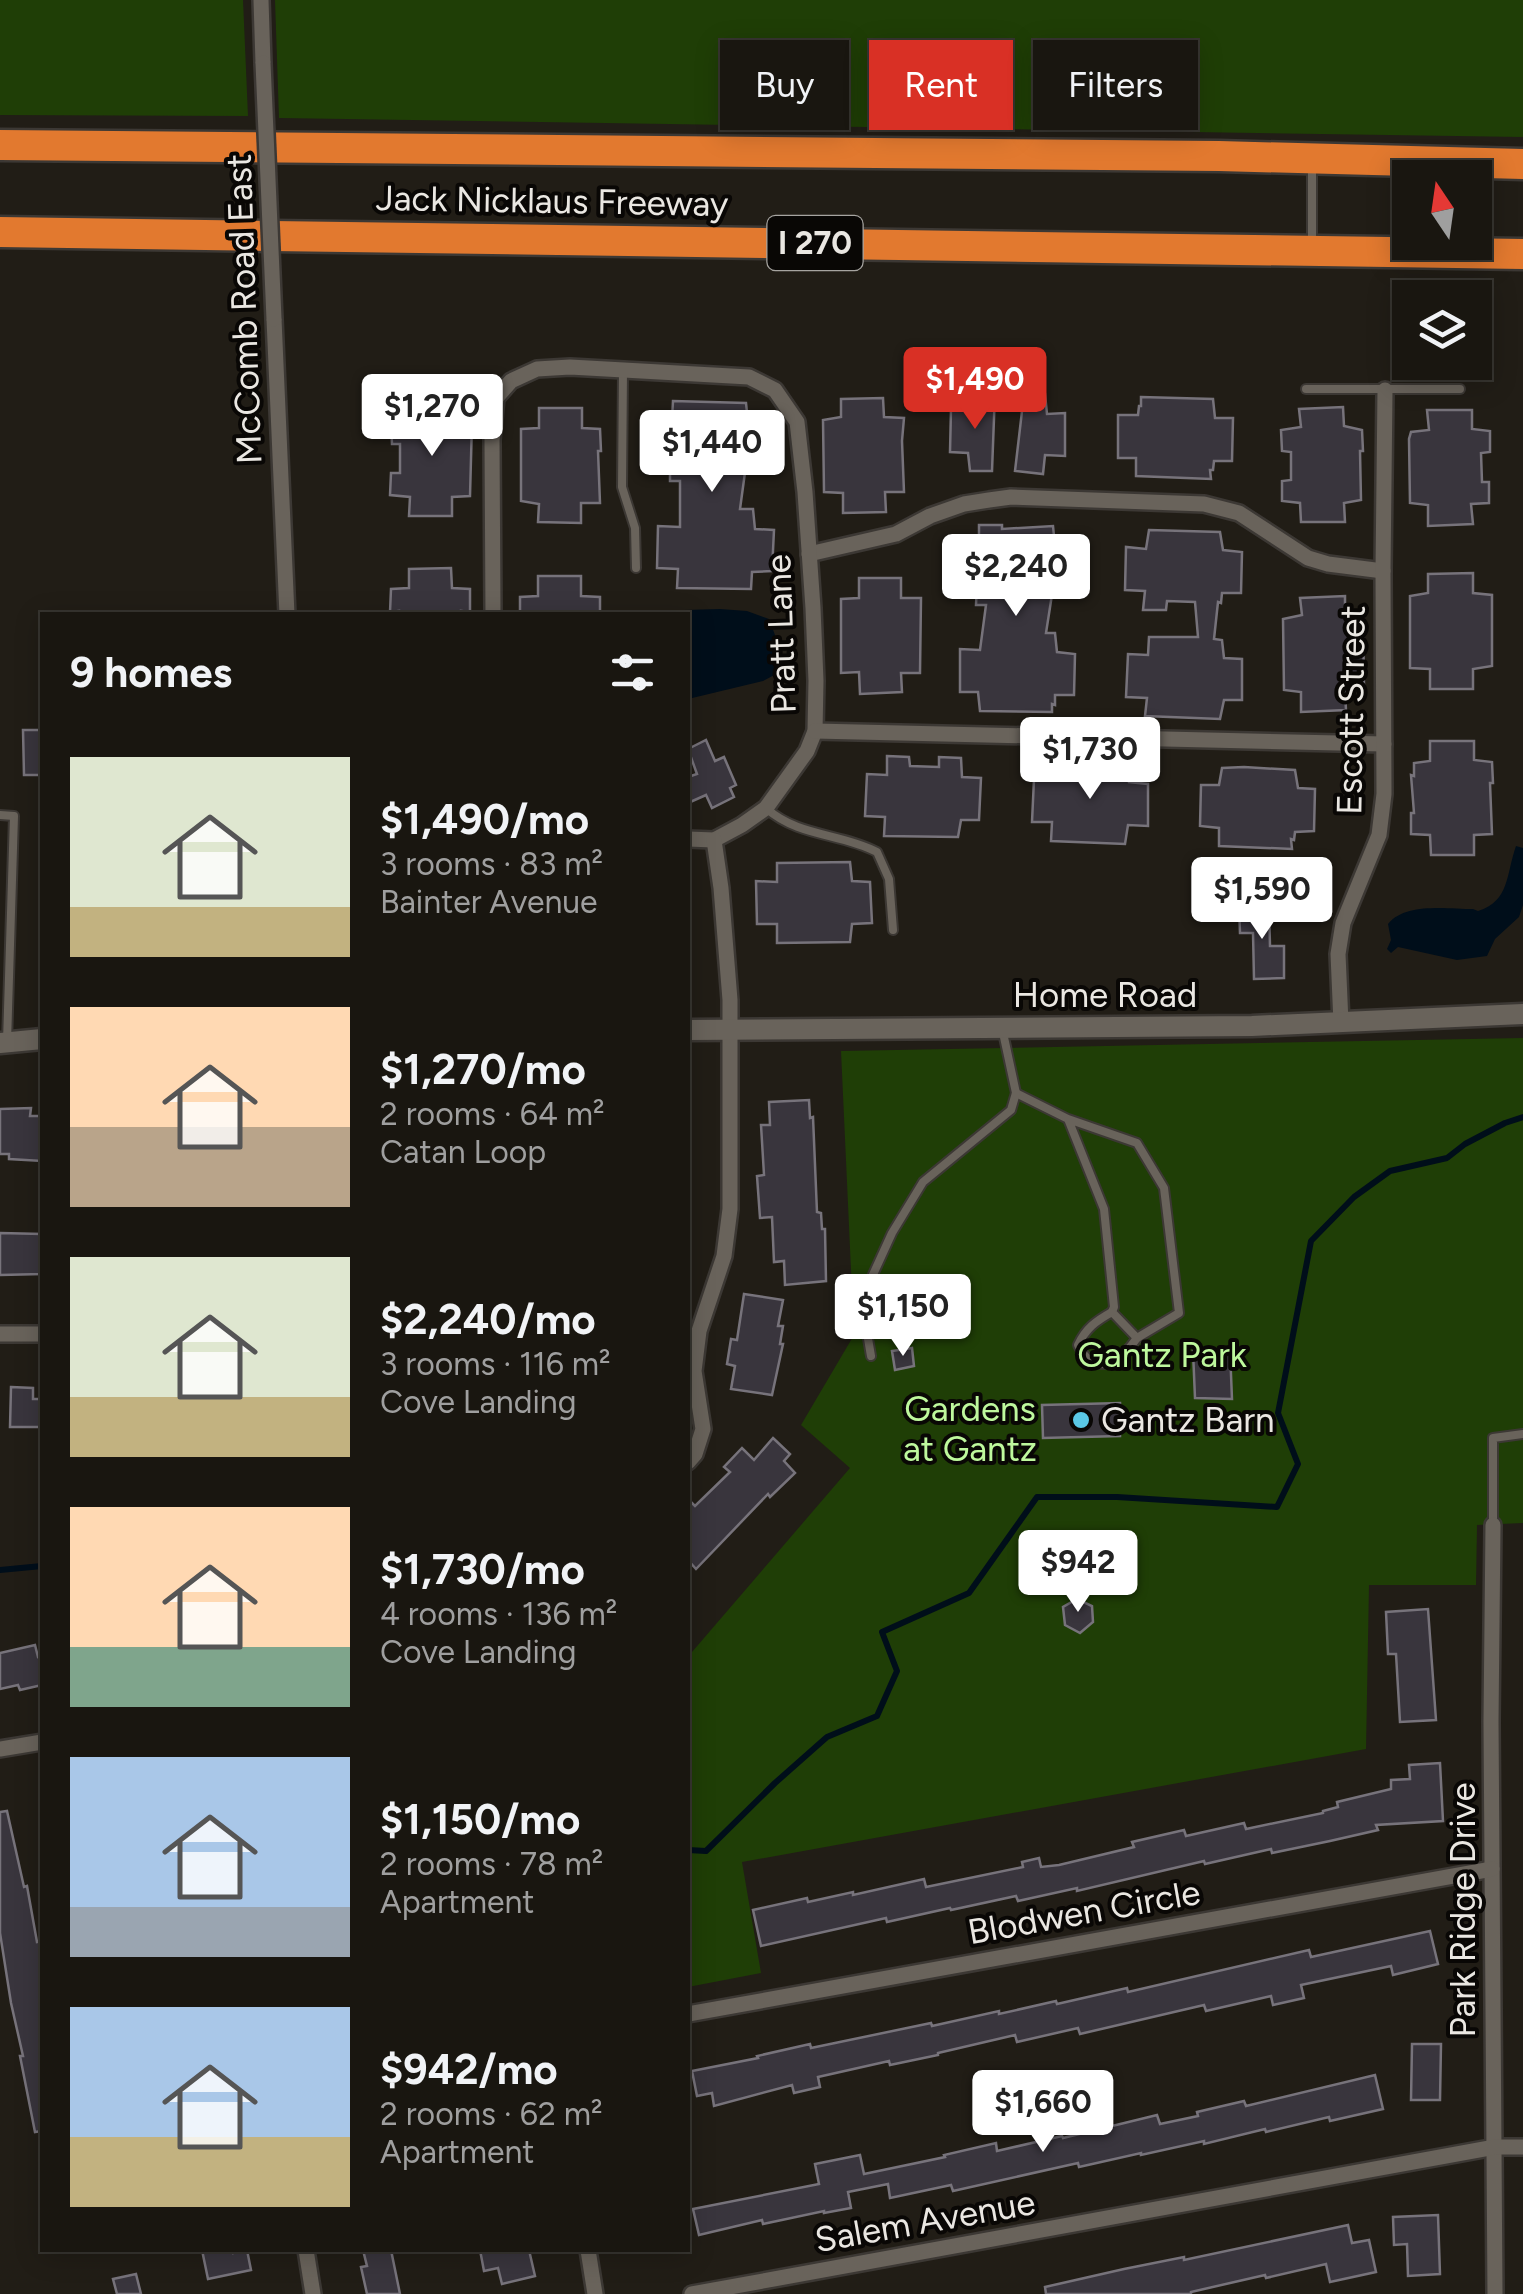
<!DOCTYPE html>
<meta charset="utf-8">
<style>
body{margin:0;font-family:Figtree,sans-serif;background:#26231e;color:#f1f3f6;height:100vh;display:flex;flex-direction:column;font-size:38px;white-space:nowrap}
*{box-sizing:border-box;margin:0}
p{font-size:32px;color:#9f9f9f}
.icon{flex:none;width:55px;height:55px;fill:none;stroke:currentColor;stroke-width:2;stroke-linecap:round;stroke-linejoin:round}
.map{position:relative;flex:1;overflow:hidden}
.details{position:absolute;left:40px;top:612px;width:650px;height:1640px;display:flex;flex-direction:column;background:#191610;border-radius:0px;box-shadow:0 5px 25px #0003,0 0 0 2px #373530}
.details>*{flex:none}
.hud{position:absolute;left:720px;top:40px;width:652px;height:90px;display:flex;gap:20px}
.needle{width:65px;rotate:347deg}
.controls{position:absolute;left:1392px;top:160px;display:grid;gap:20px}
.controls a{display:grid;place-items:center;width:100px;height:100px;border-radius:0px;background:#191610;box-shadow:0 5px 25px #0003,0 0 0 2px #373530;font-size:50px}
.price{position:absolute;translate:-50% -85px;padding:0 22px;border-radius:10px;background:#fff;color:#222;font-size:32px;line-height:65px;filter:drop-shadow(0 2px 5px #0008)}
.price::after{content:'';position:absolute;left:50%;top:60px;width:30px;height:22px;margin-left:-15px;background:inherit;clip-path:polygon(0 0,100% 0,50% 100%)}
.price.current{background:#d93025;color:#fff}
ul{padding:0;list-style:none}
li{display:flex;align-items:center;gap:30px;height:250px;padding:0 30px}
li span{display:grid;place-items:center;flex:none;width:280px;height:200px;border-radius:0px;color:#555}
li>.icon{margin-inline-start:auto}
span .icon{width:120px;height:120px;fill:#fffc;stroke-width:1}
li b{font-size:42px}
h2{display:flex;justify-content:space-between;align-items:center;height:120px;padding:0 30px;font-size:42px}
.pill{padding:0 35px;border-radius:0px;background:#191610;box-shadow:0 5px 25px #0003,0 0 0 2px #373530;font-size:35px;line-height:90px}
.pill.current{background:#d93025;color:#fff}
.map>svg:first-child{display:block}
.green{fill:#1f3e06}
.water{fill:#000e1a}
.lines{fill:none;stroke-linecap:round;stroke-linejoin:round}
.stream{stroke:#000e1a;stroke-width:6}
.building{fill:#39353d;stroke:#77737b;stroke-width:2.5}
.service-casing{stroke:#3c3834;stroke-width:12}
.minor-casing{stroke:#3c3834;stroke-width:20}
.tertiary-casing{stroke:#3c3834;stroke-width:25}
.motorway-casing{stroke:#3c3834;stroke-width:35}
.service{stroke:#69635b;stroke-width:8}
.minor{stroke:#69635b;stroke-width:15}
.tertiary{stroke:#69635b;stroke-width:20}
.motorway{stroke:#e2792f;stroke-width:30}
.minor-bridge-casing{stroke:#3c3834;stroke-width:20;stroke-linecap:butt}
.minor-bridge{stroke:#69635b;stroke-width:15}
.poi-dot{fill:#5ac8e6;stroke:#090705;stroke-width:4}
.labels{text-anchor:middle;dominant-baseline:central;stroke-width:8;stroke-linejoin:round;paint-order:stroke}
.shield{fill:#090705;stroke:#a6a4a0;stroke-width:2.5}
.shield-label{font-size:32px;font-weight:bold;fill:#eae7e2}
.street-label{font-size:35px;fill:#eae7e2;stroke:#090705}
.park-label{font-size:35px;fill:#bef89d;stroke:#090705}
.poi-label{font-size:35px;fill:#eae7e2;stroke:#090705;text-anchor:start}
</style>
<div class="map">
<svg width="1523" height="2294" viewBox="0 0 1523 2294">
<rect width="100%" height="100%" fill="#211d16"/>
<g class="green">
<polygon points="0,0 243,0 248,116 0,115"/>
<polygon points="275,0 1523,0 1523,137 279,118"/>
<polygon points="1523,1038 1523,1523 1477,1525 1476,1585 1369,1585 1366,1749 742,1862 761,1973 688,1987 688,1652 692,1652 850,1468 801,1425 854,1335 841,1051"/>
</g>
<g class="water">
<polygon points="720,609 747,611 769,619 775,635 780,672 763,681 688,699 688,615 667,615 684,610"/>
<path d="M1516,846L1523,848V905L1519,917L1495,939L1487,956L1457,960L1398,947L1391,953L1387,949L1391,940L1388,924C1405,902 1448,909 1473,909L1478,911C1510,901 1506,874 1516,846Z"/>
</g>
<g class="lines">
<g class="stream">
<polyline points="0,1570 42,1566"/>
<polyline points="688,1850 706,1851 775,1783 827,1737 877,1716 897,1671 882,1632 969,1593 1037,1497 1117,1497 1277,1507 1298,1464 1278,1413 1311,1241 1354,1197 1390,1171 1447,1158 1465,1144 1505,1123 1523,1117"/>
</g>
</g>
<g class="building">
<polygon points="974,392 995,392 992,471 970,471 968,453 950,452 951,409 971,410"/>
<polygon points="1024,394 1045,394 1047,414 1065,413 1065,456 1045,455 1043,474 1015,471"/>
<polygon points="1141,397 1213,399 1215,418 1233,418 1232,461 1214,461 1213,470 1210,470 1211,479 1136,476 1136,458 1118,458 1118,415 1138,415 1139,406 1141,406"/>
<polygon points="883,398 884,417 904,418 902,441 904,492 885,492 886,512 843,513 843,493 824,492 823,420 841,417 841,399"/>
<polygon points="410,401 452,401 453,422 472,422 470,496 452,497 452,516 409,516 410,497 390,495 391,473 400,473 400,444 392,444 391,423 410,421"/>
<polygon points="673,401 746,403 748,422 766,422 764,465 746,465 740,509 753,509 755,529 774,530 772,571 752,572 751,589 677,588 678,569 657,568 658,526 680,527 680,481 670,481 670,463 650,461 652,419 672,420"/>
<polygon points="1343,407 1344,426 1362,430 1363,451 1360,451 1361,500 1344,503 1345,522 1301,522 1300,503 1282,501 1282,481 1291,480 1291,452 1282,451 1281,430 1301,427 1299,409"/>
<polygon points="539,408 582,408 582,428 600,429 601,451 598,451 600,503 581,503 581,523 538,522 539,504 521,501 521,429 539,428"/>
<polygon points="1427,410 1472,410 1472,429 1490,431 1490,452 1481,453 1482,482 1489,482 1489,503 1471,504 1473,524 1428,526 1428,505 1410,503 1409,439 1411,432 1429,430"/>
<polygon points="979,525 1002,525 1002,529 1053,526 1055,546 1073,547 1073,589 1053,588 1046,633 1055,633 1057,652 1075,654 1074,695 1055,695 1055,705 1052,704 1052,712 980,711 978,692 960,692 960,649 980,650 986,605 976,605 977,584 958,585 958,544 979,543"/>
<polygon points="1149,530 1220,532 1223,550 1242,552 1241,593 1222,593 1221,603 1218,602 1214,639 1222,640 1224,658 1242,659 1242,700 1224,700 1220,719 1145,716 1147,698 1126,697 1128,654 1148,655 1149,637 1198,637 1195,602 1167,601 1166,610 1143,610 1145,591 1125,590 1126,547 1146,549"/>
<polygon points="451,568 452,588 470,589 470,612 461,611 461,615 399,615 399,611 390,612 391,589 409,588 409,569"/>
<polygon points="1473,573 1473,593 1492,595 1492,666 1473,669 1473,689 1430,689 1430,669 1410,668 1410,596 1428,593 1428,574"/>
<polygon points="538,576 581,576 581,596 600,597 600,615 520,615 520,597 538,596"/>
<polygon points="859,578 901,578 901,598 921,598 920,673 901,673 902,692 860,694 859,672 841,673 841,599 859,598"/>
<polygon points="1345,596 1345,615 1363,618 1364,688 1345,692 1346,710 1301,712 1301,692 1284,690 1283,619 1302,615 1300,598"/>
<polygon points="23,730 42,730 42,775 24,775"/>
<polygon points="706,740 715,761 724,757 736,785 730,788 734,797 712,808 706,795 688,803 688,777 697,774 688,749"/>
<polygon points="1430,741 1474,741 1474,760 1492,762 1493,783 1490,783 1492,834 1474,835 1474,855 1431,855 1430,835 1411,834 1411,813 1414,813 1411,775 1414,776 1414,763 1430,761"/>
<polygon points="887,756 909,757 910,766 939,767 939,757 961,758 962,777 981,778 979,820 961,820 958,837 884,836 885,817 865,816 867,774 887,775"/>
<polygon points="1055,761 1128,763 1129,782 1148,784 1148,826 1128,825 1125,844 1051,841 1052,822 1032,822 1034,779 1054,780"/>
<polygon points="1244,767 1295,770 1298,788 1315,789 1314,831 1295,832 1294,840 1291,839 1292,849 1219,846 1219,828 1200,826 1201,785 1219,785 1222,768"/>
<polygon points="850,862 852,881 870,882 872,923 852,924 850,942 777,943 777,924 757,924 756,881 777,882 777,863"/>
<polygon points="1239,905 1269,905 1270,946 1284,946 1284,978 1254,979 1253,933 1240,933"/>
<polygon points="809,1100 810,1118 813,1117 817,1212 821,1213 822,1229 825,1229 826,1281 785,1285 784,1261 774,1262 772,1217 760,1218 757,1176 764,1175 761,1125 770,1125 769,1102"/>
<polygon points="31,1108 30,1116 42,1116 42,1161 9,1159 9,1154 0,1154 0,1109"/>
<polygon points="0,1233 42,1234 42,1274 0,1275"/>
<polygon points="947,1279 956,1314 912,1325 903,1287"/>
<polygon points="744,1294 783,1300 778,1326 783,1326 780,1344 783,1344 772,1395 731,1389 735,1366 727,1364 731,1339 737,1340"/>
<polygon points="912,1348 914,1366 895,1370 892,1351"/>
<polygon points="1230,1350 1232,1399 1195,1398 1193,1351"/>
<polygon points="11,1387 33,1388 33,1399 42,1399 42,1427 10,1427"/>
<polygon points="1120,1403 1120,1436 1043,1438 1042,1405"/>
<polygon points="773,1438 790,1454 784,1461 795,1473 770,1497 768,1494 696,1569 688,1560 688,1499 695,1506 730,1472 724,1467 742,1448 754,1460"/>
<polygon points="1077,1599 1092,1606 1093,1622 1080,1633 1065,1625 1063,1607"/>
<polygon points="1428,1609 1436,1720 1400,1722 1396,1654 1388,1654 1386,1612"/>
<polygon points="35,1645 38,1657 42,1656 42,1685 20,1690 18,1685 0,1689 0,1653"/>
<polygon points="1440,1763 1443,1821 1376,1825 1378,1830 1330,1841 1272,1853 1271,1849 1205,1864 1204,1861 1077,1891 1077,1888 1018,1901 1016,1896 951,1910 950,1908 887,1922 886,1918 761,1946 753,1910 807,1898 808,1902 853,1892 853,1895 924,1879 926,1887 1023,1867 1022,1862 1039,1858 1041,1867 1059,1865 1134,1847 1132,1842 1184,1830 1186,1836 1244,1823 1246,1829 1323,1813 1323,1811 1338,1807 1337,1802 1391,1789 1391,1780 1410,1779 1409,1765"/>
<polygon points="7,1811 24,1887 27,1886 37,1942 42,1941 42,2131 35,2132 20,2056 23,2056 11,2003 0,1933 0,1812"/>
<polygon points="1430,1931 1438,1964 1393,1975 1391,1966 1301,1985 1304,1998 1273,2005 1271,1996 1206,2011 1204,2005 1080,2034 1078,2028 1017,2042 1015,2035 938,2053 938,2055 890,2065 889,2061 818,2077 820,2087 794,2093 792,2085 714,2106 712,2093 697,2096 692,2071 758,2058 757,2056 810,2044 811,2048 931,2023 932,2026 999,2011 999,2014 1056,2001 1057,2004 1127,1988 1128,1992 1309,1950 1311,1957"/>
<polygon points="1412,2044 1441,2044 1440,2100 1411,2100"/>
<polygon points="1375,2075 1383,2109 1330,2121 1329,2117 1266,2132 1265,2129 1204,2144 1204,2141 1141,2155 1141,2153 1079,2167 1078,2163 953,2191 951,2185 890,2198 888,2184 848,2192 851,2208 824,2213 824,2211 763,2224 762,2220 699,2235 693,2209 819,2184 815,2164 860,2155 864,2174 945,2157 944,2155 996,2143 997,2151 1062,2136 1063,2138 1157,2115 1160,2124 1198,2116 1197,2112 1244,2101 1246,2106"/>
<polygon points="1438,2215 1440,2274 1408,2276 1407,2244 1394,2245 1393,2217"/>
<polygon points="1348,2225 1352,2243 1369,2240 1376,2272 1330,2282 1326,2264 1266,2278 1265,2275 1191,2292 1191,2294 1046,2294 1045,2287 1124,2269 1184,2257 1184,2260"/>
<polygon points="202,2250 232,2250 233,2253 247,2250 251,2270 208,2279"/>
<polygon points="363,2250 391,2250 400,2294 367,2294 361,2267 367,2266"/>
<polygon points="480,2250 529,2250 535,2276 502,2284 498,2268 484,2271"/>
<polygon points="136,2274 141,2294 117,2294 113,2279"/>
</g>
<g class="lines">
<defs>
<g id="service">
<polyline points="1312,163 1312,244"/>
<polyline points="623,370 622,487 635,528 636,568"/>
<path d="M415,383C447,382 467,382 496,398"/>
<polyline points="1306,389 1460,389"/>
<path d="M767,809C799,837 841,833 877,852L889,879L893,930"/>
<polyline points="0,815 14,816 7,1042"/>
<polyline points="1016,1093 1068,1119 1104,1209 1114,1307 1112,1312 1137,1338 1179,1313 1164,1188 1137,1143 1068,1119"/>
<path d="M1112,1312C1096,1321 1086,1328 1078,1345C1095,1379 1121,1361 1137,1338"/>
<polyline points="871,1356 866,1327 871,1279 892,1233 923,1182 1011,1110 1016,1093 1002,1028"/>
<polyline points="1493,1525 1493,1438 1523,1434"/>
</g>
<g id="minor">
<polyline points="261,0 263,63"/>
<polyline points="274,319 287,615"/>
<polyline points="809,554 896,534 930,516 964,504 989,500 1011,497 1204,504 1239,513 1308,558 1328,564 1383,571"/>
<polyline points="493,615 492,440 496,398 511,381 537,369 570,367 749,377 775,390 797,422 805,492 813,608 816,681 815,731 807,751 766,808 742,825 714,840 688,839"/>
<polyline points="815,731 1384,744"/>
<polyline points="1341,1023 1338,954 1343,923 1379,835 1384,794 1383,571 1385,390"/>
<polyline points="0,1334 42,1334"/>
<polyline points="688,1462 695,1454 703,1429 694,1371 699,1331 724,1256 730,1209 730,1000 721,888 714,840"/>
<polyline points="1493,1525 1491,1721 1495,2294"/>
<polyline points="0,1749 42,1742"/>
<polyline points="688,2014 1492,1869"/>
<polyline points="306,2250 313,2294"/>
<polyline points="588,2250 595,2294"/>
<polyline points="692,2294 1495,2147 1523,2147"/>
</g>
<g id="tertiary">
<polyline points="688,1030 1252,1026 1523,1014"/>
<polyline points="0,1043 42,1039"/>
</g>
<g id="motorway">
<polyline points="0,145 1219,156 1523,164"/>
<polyline points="0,232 1523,254"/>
</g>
</defs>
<use href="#service" class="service-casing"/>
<use href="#minor" class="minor-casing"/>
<use href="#tertiary" class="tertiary-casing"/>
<use href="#motorway" class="motorway-casing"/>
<use href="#service" class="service"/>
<use href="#minor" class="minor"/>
<use href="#tertiary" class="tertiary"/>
<use href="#motorway" class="motorway"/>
<defs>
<polyline id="minor-bridge" points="263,63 274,319"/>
</defs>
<use href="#minor-bridge" class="minor-bridge-casing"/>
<use href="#minor-bridge" class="minor-bridge"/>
</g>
<circle class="poi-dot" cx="1081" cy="1420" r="10"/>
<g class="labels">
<rect class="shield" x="767.5" y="216" width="95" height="54" rx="8"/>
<g class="shield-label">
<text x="815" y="243">I 270</text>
</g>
<g class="street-label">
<text transform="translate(552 201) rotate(1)">Jack Nicklaus Freeway</text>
<text transform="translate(244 309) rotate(-92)">McComb Road East</text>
<text transform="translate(781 634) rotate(-92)">Pratt Lane</text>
<text transform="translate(1351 710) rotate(-89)">Escott Street</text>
<text x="1105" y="995">Home Road</text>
<text transform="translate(1463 1910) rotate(-90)">Park Ridge Drive</text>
<text transform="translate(1084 1912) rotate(-10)">Blodwen Circle</text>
<text transform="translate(925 2221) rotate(-10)">Salem Avenue</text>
</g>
<g class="park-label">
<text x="1162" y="1355">Gantz Park</text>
<text x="970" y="1409">Gardens<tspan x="970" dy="40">at Gantz</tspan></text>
</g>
<g class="poi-label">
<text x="1101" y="1420">Gantz Barn</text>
</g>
</g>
</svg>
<div class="controls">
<a><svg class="needle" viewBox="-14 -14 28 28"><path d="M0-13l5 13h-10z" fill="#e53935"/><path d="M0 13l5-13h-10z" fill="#9f9f9f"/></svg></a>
<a><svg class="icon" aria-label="layers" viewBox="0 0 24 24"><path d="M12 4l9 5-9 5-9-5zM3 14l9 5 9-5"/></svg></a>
</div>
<b class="price current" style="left:975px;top:432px">$1,490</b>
<b class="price" style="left:432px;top:459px">$1,270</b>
<b class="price" style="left:712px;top:495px">$1,440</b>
<b class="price" style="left:1016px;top:619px">$2,240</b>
<b class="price" style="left:1090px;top:802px">$1,730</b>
<b class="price" style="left:1262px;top:942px">$1,590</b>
<b class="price" style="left:903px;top:1359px">$1,150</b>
<b class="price" style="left:1078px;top:1615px">$942</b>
<b class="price" style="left:1043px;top:2155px">$1,660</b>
<div class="hud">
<a class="pill">Buy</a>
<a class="pill current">Rent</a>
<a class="pill">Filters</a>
</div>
<section class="details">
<h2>9 homes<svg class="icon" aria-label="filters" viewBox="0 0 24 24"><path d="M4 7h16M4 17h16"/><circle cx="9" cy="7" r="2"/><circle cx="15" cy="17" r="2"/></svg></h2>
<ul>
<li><span style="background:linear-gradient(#dfe7d0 75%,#c2b280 0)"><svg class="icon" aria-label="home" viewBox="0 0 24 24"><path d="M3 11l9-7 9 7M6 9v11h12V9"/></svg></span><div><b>$1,490/mo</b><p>3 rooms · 83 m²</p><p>Bainter Avenue</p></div></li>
<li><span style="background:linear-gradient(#ffd9b3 60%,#b9a48a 0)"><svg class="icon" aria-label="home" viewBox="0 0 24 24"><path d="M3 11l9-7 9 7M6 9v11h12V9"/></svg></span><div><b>$1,270/mo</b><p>2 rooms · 64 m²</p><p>Catan Loop</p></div></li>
<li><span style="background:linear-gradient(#dfe7d0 70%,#c2b280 0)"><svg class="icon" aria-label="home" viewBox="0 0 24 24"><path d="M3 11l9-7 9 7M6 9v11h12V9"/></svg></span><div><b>$2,240/mo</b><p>3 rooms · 116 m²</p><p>Cove Landing</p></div></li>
<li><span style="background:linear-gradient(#ffd9b3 70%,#7fa58c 0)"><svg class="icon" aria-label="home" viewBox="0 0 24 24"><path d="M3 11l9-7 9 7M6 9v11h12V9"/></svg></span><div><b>$1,730/mo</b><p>4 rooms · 136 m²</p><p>Cove Landing</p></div></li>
<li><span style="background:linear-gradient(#a9c7e8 75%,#9aa5b1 0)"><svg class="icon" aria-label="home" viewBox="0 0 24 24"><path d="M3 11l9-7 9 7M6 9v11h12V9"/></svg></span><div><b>$1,150/mo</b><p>2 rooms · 78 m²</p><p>Apartment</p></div></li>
<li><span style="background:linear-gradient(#a9c7e8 65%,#c2b280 0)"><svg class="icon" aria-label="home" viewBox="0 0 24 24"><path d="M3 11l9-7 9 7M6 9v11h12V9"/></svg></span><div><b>$942/mo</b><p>2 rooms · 62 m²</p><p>Apartment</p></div></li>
</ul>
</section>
</div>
